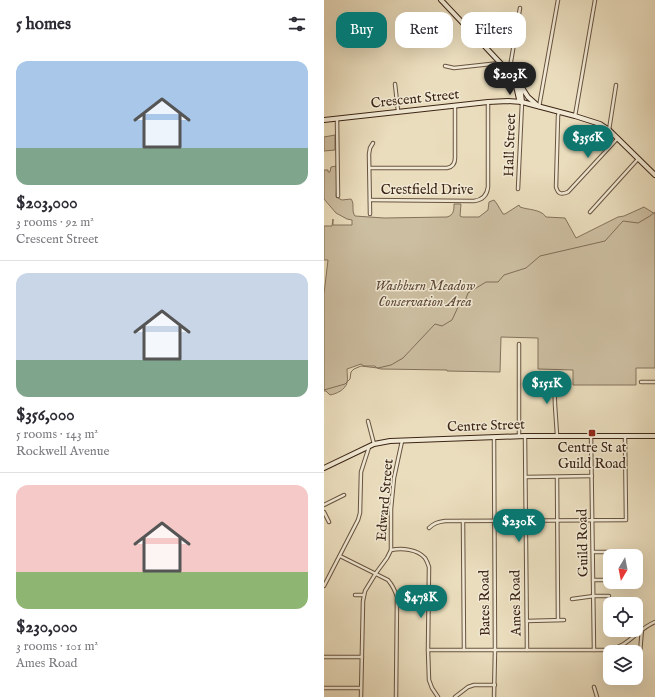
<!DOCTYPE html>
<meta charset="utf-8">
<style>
body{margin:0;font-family:"IM FELL English",serif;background:#f2f2f3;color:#2b2b33;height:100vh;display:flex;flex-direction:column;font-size:15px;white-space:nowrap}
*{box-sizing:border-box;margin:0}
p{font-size:13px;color:#7c7c81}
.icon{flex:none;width:22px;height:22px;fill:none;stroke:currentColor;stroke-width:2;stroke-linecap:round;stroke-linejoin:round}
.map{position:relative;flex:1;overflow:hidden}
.panel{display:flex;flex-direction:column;background:#fff;width:324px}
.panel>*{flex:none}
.hud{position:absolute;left:12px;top:12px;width:259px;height:36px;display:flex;gap:8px}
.needle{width:26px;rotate:190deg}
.controls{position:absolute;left:279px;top:549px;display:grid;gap:8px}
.controls a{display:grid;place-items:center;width:40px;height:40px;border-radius:8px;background:#fff;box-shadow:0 4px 16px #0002;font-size:20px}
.price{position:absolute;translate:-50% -34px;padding:0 9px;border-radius:14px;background:#0f766e;color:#fff;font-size:13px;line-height:26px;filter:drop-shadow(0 1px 2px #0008)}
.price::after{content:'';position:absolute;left:50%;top:24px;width:12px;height:9px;margin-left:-6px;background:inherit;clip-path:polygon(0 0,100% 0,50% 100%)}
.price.on{background:#222;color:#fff}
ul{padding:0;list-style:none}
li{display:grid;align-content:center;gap:8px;height:212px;padding:0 16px}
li+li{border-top:1px solid #e1e1e2}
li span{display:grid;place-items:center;height:124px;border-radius:12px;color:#555}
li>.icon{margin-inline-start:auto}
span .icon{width:72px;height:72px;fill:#fffc;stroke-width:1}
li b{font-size:17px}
h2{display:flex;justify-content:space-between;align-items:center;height:48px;padding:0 16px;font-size:17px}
.chip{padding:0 14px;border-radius:12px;background:#fff;box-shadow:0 4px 16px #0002;font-size:14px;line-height:36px}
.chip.on{background:#0f766e;color:#fff}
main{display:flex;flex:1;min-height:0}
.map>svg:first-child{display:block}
.green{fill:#ccbea1;stroke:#84725c}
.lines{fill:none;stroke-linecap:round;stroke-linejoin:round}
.stream{stroke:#816e58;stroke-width:1}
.minor-casing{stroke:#685340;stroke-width:4.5}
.secondary-casing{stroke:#3c2516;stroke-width:6}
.minor{stroke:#f1e9d4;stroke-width:2.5}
.secondary{stroke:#f1e9d4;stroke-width:4}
.poi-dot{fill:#8f2418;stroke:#f1e9d4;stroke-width:1.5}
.labels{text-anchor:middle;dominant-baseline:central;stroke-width:3;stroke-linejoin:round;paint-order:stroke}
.street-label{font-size:14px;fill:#3c2516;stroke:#f1e9d4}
.park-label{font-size:14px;font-style:italic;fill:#604b39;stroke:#f1e9d4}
.poi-label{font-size:14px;fill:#3c2516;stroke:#f1e9d4}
</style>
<main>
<section class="panel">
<h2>5 homes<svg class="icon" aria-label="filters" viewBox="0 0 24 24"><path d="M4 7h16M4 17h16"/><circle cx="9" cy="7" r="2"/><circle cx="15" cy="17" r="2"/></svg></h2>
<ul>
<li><span style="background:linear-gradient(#a9c7e8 70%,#7fa58c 0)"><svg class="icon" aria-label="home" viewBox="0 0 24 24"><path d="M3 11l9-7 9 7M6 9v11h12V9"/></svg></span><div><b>$203,000</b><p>3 rooms · 92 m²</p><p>Crescent Street</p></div></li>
<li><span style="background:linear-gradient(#c9d6e8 70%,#7fa58c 0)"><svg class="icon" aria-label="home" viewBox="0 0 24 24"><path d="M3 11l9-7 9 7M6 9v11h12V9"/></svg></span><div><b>$356,000</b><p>5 rooms · 143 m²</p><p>Rockwell Avenue</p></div></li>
<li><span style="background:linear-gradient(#f6c9c9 70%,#8fb573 0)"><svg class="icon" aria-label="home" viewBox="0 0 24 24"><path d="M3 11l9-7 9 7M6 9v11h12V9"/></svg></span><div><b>$230,000</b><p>3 rooms · 101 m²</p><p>Ames Road</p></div></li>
</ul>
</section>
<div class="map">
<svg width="331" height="697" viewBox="0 0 331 697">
<rect width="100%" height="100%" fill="#eaddbd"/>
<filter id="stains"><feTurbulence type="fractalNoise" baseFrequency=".005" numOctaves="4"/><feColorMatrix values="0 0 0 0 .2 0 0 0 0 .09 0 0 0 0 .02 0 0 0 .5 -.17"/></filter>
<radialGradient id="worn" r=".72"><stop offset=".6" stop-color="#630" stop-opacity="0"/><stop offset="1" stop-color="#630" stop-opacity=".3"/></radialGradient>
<g class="green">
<polygon points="11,135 11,150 0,151 0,137"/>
<path d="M12,166L13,180L12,197L18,200L27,199C31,204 27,211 31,216L60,218L123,217C130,215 130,210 130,204H137L136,216L138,217H155L164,210L165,202L170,200L173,204L179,214H181L195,205L196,207C204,210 217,209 222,217L241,218L252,238L294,217L300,216L320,207L331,214V368H312V385H249V370L214,369V338L177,337L176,372L123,371V370L57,369L53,368L51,366H40L37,364L23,369C23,373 24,379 23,383C21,390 12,394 6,395L2,391H0V294L4,260H0V226H8L9,219V225H28V220L23,219L12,213L0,199V170H4V172H6L7,167Z"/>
</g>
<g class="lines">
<polyline class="stream" points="0,390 21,384 26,379 27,372 30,369 37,366 54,368 67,365 79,358 111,324 118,326 128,320 134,307 134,301 141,301 144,293 162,282 174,282 180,275 202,268 216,256 281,241 299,221 314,223 326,216 331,212"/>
<defs>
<g id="minor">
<polyline points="121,66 130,68 176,63"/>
<polyline points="185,73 196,8"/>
<polyline points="71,84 74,111"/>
<polyline points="215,107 234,0"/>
<path d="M235,112L234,116L232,187C234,194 237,195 244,192L294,138"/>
<polyline points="251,116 271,0"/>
<polyline points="13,119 14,196"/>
<polyline points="285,130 292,85"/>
<path d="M46,168H123C129,167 131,163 131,158V106"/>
<polyline points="194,189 198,102"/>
<path d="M46,200L150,201C158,200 163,196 164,187V102"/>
<polyline points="266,212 314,159"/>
<polyline points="46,214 45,154 46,148 49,143"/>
<polyline points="230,375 231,405 233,435"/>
<polyline points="317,382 331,382"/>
<polyline points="44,421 50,444"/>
<polyline points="267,435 270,650"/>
<polyline points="195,436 195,344"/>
<polyline points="201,436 203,650"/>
<polyline points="170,437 171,650 170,697"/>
<polyline points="202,477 268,476"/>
<polyline points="233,477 234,620"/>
<polyline points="0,505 20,495"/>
<polyline points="0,512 5,522"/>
<polyline points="139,521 140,650"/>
<path d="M105,528C110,523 114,522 121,521L302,520L301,436"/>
<path d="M67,550C78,548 93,549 101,558C103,561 104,564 105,567L104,650L105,680L108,688L114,697"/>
<polyline points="269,552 292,552"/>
<path d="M16,556L64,580C69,586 71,590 73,597L72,697"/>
<polyline points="269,580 286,580"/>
<polyline points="0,586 34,520 36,513 37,472 45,447"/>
<polyline points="31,595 40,595"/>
<polyline points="248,599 270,596 285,596"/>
<polyline points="203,621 240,620"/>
<path d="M104,650H284C306,646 312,630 331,622"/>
<polyline points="0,657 38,657"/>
<polyline points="315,665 318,629"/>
<polyline points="270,687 273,697"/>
<polyline points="0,688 37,688"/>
<polyline points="37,697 39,601 41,591 52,573 63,558 67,550 67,509 70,478 78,441"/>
<polyline points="131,697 144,687 150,685 171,685"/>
</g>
<g id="secondary">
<polyline points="117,0 183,70 195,87 197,93 198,102"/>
<polyline points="192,86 195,99 197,102"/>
<polyline points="197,86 204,97 213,105"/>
<polyline points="0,120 164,102 184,101 198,102 251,116 276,124 285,130 331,175"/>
<polyline points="0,468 50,444 66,441 201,436 331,436"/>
</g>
</defs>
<use href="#minor" class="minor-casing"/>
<use href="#secondary" class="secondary-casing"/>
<use href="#minor" class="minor"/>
<use href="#secondary" class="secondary"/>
</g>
<rect class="poi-dot" x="264" y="429" width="8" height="8" rx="2"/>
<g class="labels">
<g class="street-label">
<text transform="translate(91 99) rotate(-6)">Crescent Street</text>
<text transform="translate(186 145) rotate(-88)">Hall Street</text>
<text x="103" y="190">Crestfield Drive</text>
<text transform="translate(162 426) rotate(-2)">Centre Street</text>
<text transform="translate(61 500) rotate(-85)">Edward Street</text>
<text transform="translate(259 543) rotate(-91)">Guild Road</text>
<text transform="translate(161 603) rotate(-91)">Bates Road</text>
<text transform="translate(192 603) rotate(-91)">Ames Road</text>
</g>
<g class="park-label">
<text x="101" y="286">Washburn Meadow<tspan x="101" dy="16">Conservation Area</tspan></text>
</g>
<g class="poi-label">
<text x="268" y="448">Centre St at<tspan x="268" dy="16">Guild Road</tspan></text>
</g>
</g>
<rect width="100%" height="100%" filter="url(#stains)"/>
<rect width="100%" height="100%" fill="url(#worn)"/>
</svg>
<div class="controls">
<a><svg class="needle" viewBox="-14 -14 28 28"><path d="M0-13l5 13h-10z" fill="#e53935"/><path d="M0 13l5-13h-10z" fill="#7c7c81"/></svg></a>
<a><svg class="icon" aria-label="locate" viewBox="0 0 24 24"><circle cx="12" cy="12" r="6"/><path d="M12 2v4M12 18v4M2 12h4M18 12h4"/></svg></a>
<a><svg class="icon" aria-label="layers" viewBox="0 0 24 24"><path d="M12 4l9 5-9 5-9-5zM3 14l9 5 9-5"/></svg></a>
</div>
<b class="price on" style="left:186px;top:96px">$203K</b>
<b class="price" style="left:264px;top:159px">$356K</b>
<b class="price" style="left:223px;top:405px">$151K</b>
<b class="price" style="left:195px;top:543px">$230K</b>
<b class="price" style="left:97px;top:619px">$478K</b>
<div class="hud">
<a class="chip on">Buy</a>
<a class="chip">Rent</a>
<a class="chip">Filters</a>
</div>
</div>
</main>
